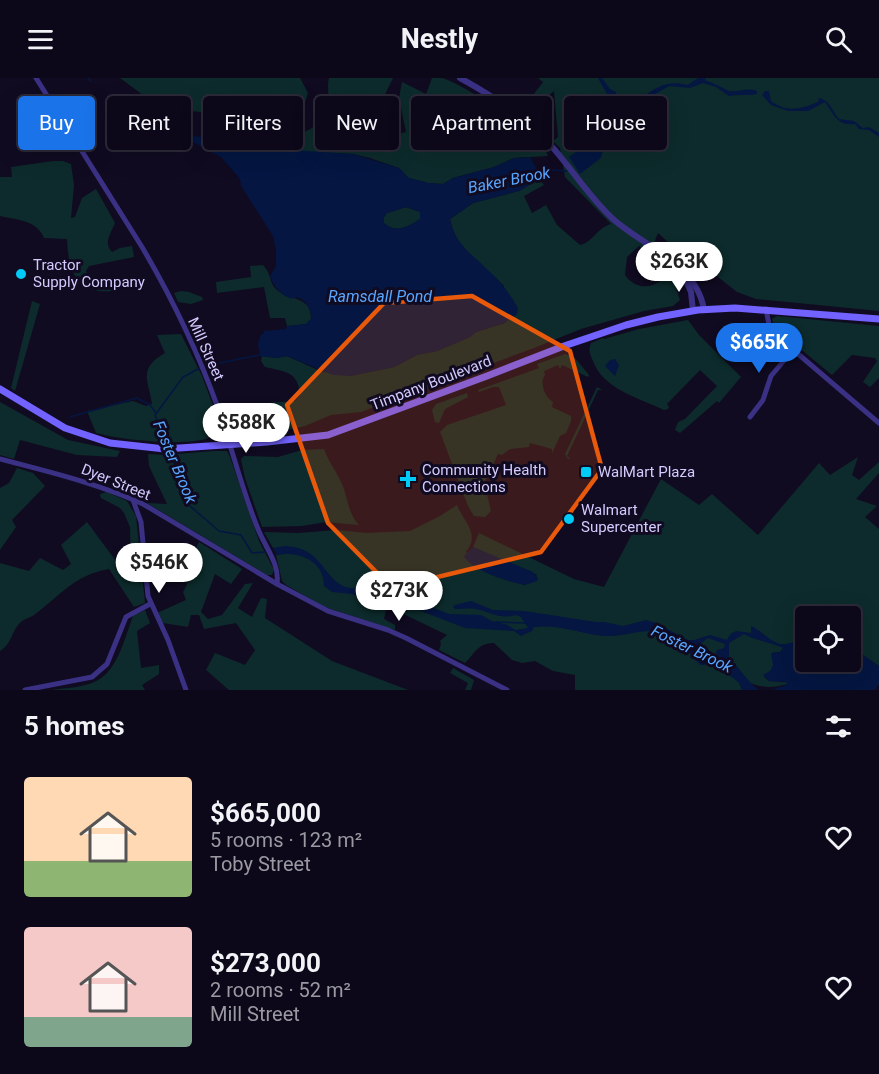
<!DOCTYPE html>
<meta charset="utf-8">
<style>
body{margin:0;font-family:Roboto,sans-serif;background:#151122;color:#f1f3f6;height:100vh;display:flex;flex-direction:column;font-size:22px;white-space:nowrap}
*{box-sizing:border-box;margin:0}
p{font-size:20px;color:#9a9aa2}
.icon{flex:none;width:33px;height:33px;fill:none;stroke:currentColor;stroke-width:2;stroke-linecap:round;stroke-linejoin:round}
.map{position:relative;height:612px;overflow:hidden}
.panel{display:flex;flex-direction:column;background:#0c0819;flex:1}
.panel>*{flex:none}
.banner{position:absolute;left:18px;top:18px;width:843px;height:54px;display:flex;gap:12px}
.buttons{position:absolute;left:795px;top:528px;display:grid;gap:12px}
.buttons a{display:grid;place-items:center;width:66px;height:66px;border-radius:6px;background:#0c0819;box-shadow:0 6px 24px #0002,0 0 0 2px #2c2938;font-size:30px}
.price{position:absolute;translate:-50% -51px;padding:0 14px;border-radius:21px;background:#fff;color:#222;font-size:20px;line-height:39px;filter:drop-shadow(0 2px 3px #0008)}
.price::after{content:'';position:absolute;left:50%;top:36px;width:18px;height:14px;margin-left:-9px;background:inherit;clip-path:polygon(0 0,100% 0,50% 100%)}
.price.selected{background:#1a73e8;color:#fff}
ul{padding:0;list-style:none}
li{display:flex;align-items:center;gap:18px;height:150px;padding:0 24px}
li span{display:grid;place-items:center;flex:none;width:168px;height:120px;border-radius:6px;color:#555}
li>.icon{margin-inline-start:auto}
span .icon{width:72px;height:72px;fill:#fffc;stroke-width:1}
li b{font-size:26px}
h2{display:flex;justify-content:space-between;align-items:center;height:72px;padding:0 24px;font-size:26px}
.chip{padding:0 21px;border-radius:6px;background:#0c0819;box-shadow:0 6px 24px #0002,0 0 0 2px #2c2938;font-size:21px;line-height:54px}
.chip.selected{background:#1a73e8;color:#fff}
header{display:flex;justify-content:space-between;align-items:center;height:78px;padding:0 24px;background:#0c0819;font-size:27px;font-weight:700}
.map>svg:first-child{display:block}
.green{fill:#0d2b2c}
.water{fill:#041641;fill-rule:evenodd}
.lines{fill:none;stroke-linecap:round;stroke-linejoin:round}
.stream{stroke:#041641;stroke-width:1.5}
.minor{stroke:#3a3185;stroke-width:5}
.tertiary{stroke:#3a3185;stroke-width:6}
.secondary{stroke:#7262ff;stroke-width:7}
.marked{fill:#e8590c;fill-opacity:0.2;stroke:#e8590c;stroke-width:4.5;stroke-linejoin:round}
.poi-dot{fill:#00cbf6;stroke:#100b21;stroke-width:2}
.labels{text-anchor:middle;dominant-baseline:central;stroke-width:6;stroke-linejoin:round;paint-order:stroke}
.poi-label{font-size:15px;fill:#d5cbff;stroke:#100b21;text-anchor:start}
.street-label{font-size:15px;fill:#d5cbff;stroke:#100b21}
.water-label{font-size:16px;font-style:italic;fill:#59a6ff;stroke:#100b21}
</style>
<header><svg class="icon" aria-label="menu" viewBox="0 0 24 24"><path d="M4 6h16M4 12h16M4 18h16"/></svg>Nestly<svg class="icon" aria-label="search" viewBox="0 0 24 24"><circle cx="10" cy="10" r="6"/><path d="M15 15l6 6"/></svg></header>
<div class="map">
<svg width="879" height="612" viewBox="0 0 879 612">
<rect width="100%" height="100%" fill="#100b21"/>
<g class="green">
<path d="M120,0H300L308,15L294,58C315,50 326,45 328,20C329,13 327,7 329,0H393L381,25L369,22L362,44L373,34L371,52L375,58L382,60L406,54L399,20L402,4L426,16L432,0C433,0 440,0 442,0C462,5 544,58 548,78L514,80L494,89L453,100L443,106L428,105L409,100L399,90L370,80L353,76L301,74L258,63L231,62L228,37L173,31L155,26Z"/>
<path d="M538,0H879V233L756,221L737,214L713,195L706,193L682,177L658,155L648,181L642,170L639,168L627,179L625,197C634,210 649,212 662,202L656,190L663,184L673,201L680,222L673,228L644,233L581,251L534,270L361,334L331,337L305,348L257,358L240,353C232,322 277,325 295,323L300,317C298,292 284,294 265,289L261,283L262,278L276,280L287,278L320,293L350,298L394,289L417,277L437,273L470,259L476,254L505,245L504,208C484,187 455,171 450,141L473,125L519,113L539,101L544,107L524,118L532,135L546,127L557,147L580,167C593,164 597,150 611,146L565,99L560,70L553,63L558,59L554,13L527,37L521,33L543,4Z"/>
<path d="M53,83H63L71,86L74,107L71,140L75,139L82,120L96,111L115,145C111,155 103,165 112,174L120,170L132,168L134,179L89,188L86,193C91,205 104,207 115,208L114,213C108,213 101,214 95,212C71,207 68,181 67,161L44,160C37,142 17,142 0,138V99H12L11,89Z"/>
<path d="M406,129L420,134V141C408,149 395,156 384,145V139L387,135Z"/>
<path d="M263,187C271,196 269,201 274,209C286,224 312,216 311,241L306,246L287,248L285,240H270L264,209L217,215L216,204L251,199L250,188Z"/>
<polygon points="181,213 189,214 202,219 203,222 191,226 178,224 174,215"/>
<polygon points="32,223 40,226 15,313 11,310"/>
<polygon points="777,238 879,248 879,300 870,309 863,304 877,283 875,280 852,277 832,297 774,249 772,241"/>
<path d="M688,242L699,257L741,299L719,325L717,323L680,355L675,352L678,344L685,341L717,308L700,292L667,326L669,329L668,331L664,332C639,320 603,311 593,283C590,276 588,272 591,265L603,260L604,261L639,251Z"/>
<path d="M181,256L202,298L221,349L218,356C195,371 122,362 96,355L87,333L133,323L146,328L152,326C149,303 137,291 165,275L157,257Z"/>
<path d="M565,276L575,280L589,297L588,299L562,287L560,291L558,287L544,293L545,297C539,305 545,319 553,324L552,329L571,338V343L566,355L560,358L552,375V371L530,365L529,369L510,371L502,377L498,376L482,410L486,412L491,433L485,439L474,438L468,428L440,354L447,347L506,327L499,309H493L479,314L478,312L539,290L537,286Z"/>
<polygon points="597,309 602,312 598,312 567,378 570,380 568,381 565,376"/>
<polygon points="467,315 468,319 445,331 439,345 435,344 432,332 436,326"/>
<polygon points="0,324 68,362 120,373 117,379 77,377 20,362 14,381 0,377"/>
<path d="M324,371C329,385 337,394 342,406C348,420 348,436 359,447L326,444L302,448L262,449L245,400L241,381L244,378L278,379L302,372Z"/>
<polygon points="214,373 227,373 230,379 259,463 274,492 272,497 267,497 147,425 167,426 149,388 148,376 165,377"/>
<path d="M858,379L852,397L859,402L879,384V395L856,421L877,428L865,439L879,451V588L851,569L850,538H806L805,579L777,574L773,592L764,599L769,603L786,604L788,606C766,612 758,608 738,601L742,612H575V597L553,593L535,583L522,585L512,582L494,565C478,565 475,575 465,585L439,572L441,566L440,563L447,557L387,528L384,541L395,547V552L325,529L286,507L282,503L276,477L289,475L303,478L300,474L273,470L264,454L298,455L336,452L366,455L410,453L440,438L457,427C463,443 481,456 466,474L497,499L525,507L537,497L473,469L479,455L574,501L604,509L661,401L699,427L712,416L758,457L819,385L830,397Z"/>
<polygon points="17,390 33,395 45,408 12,442 16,449 0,472 0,410 9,405"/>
<path d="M107,414L127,423L136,438L145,525L134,529L109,491C74,497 61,517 34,537C31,539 25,541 22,543C11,552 13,565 0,573V485L29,493L40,480L63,492L71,486L61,467L87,444L124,494L131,492L130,449L124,435L120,430L101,420L100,416Z"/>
<polygon points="199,464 242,491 231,506 215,496 201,534 208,541 222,537 245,506 253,505 238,530 252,539 261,520 267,521 265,540 332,583 408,612 229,612 206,592 215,575 245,587 255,572 236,545 204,551 199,537 191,537 188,549 163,545 157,535 186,522 183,514 194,493 189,483"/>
<path d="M145,532L150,545L137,553L141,590L159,587V596L142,607L145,612H52C64,610 77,610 89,606C117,599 124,561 133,538Z"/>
<polygon points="453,590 474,602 471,612 465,612 468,605 450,595"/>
</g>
<g class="water">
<path d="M598,0H602L610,11L616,14L617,17L611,19L609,30L615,33L623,28L620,19L624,23L625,27L629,28C651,15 661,0 688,7L698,0H705L706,3C716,5 726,13 731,13C740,14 747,9 757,13V16C748,18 739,16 729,18L716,9L703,5L690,10L669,8L647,21L630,35L627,39L626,50L612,61L610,69L603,72L601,80L580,96L569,79C580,71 588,65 601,63L607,51L612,50L605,32L607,16Z"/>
<path d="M765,13H769L771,23C787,35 801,31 818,24L819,20C830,22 832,33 839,41L854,43L863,50L869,49L879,55V59L869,52L859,51L855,46C837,48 834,37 825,24L808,33H788L771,27L762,17Z"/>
<path d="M125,35C130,40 135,48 143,51C154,55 165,53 176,60L175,63C152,59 136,61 123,39Z"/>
<path d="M193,58L245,64L271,61L282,65L291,72L353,76L399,90L409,100L428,105L443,106L453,100L494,89L514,80L530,79L538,93L539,101L519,113L473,125L450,141C454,166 472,176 489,193C501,204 510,216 518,230L517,236L505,245L476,254L470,259L437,273L417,277L394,289L350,298L333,297L287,278L276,280L260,278L258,266L261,256H264V253L285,251L287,248L306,246L311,241C312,233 307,223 299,220C296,219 293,221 289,220C280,216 273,207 270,198L276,188V173L273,158L241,108L240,101L221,79L193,64L185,63V60ZM406,129L420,134V141C408,149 395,156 384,145V139L387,135Z"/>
<polygon points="615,281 619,287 615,298 605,288 610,282"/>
<path d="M285,468C323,470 320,497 345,509L403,518L449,536L481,537L492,543L508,547L515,552L528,550L521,539L516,537C500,542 491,534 476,531C469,530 462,531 455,531L453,529L455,527L471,523L493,532L524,533L596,544H604L623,548L646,542L656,545L688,562H694L710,557L727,562C733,549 739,554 751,555V548C761,552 770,564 781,566C790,567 796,561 805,563L806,584H850L851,569L879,588V606L875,612H772L788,606L786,604L769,603L763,597L770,593L773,587L771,576L773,574L779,575L783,570C771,564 756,563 744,556L729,565V580C739,589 749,606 759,612H742C740,601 730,601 726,592L728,589L725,581L717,586L700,587L688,573L676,568L655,553C638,552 621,559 604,558C581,556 559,546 534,549L532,553L521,558L514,553L465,550L421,533L412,525L380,519H360L352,516L332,514L324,508C324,482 298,473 276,477L273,470ZM708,560L725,566L724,570L717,572L716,575L719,578L715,584L704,583L694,574L697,573L701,565Z"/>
<path d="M473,469L533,494L538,500L537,503L525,507C510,504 471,493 464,478Z"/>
</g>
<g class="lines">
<g class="stream">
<polyline points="88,0 91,3"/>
<polyline points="538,95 553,92 567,93"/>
<polyline points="205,288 259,277"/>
<polyline points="70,339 137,320 150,327 156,335"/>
<polyline points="167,368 155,337 183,299 200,290"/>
<polyline points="169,372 190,428 219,453 241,457 252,475 266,474"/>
<polyline points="496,544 527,545"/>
<polyline points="697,570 727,586"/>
</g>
<g class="minor">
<path d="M36,0L142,169C172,220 198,274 218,330C232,370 242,412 258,451C265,469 280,486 277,506"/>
<polyline points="766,231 770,252 879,345"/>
<polyline points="750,339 763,322 771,298 793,272"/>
<path d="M0,381C49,394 97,405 143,426L277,506L328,533L388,552L406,560L507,612"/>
<polyline points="133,422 141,444 148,518 168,562 186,612"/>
<polyline points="25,612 92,599 107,586 126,539 150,526"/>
</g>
<g class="tertiary">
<path d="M460,0C495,19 528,41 554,71C574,94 590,120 613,141C643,168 697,186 704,232"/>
<polyline points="684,198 691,214 693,233"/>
</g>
<polyline class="secondary" points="0,311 65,350 110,365 165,371 267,364 328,357 487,298 564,268 626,247 658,239 698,232 735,230 879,241"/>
</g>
<path class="marked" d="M472,218L570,273L602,391L541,474L392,510L328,445L287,327L384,225Z"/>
<g class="poi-dot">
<circle cx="21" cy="196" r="6"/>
<rect x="580" y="388" width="12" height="12" rx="3"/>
<path d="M405 392h6v6h6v6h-6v6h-6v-6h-6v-6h6z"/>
<circle cx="569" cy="441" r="6"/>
</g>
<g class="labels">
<g class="poi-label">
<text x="33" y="187">Tractor<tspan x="33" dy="17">Supply Company</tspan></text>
<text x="422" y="392">Community Health<tspan x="422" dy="17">Connections</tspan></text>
<text x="598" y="394">WalMart Plaza</text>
<text x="581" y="432">Walmart<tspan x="581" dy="17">Supercenter</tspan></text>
</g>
<g class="street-label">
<text transform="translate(206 271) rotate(66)">Mill Street</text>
<text transform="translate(431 305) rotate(-21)">Timpany Boulevard</text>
<text transform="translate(116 404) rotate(22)">Dyer Street</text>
</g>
<g class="water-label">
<text transform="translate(509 102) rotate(-11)">Baker Brook</text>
<text x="380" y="218">Ramsdall Pond</text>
<text transform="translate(175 384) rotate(67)">Foster Brook</text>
<text transform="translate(692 571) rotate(26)">Foster Brook</text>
</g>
</g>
</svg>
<div class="buttons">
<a><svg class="icon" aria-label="locate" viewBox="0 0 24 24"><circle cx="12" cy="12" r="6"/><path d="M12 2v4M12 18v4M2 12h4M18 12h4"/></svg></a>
</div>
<b class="price" style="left:679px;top:215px">$263K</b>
<b class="price selected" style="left:759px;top:296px">$665K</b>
<b class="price" style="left:246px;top:376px">$588K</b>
<b class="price" style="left:159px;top:516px">$546K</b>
<b class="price" style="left:399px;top:544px">$273K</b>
<div class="banner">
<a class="chip selected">Buy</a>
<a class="chip">Rent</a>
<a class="chip">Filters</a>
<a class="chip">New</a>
<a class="chip">Apartment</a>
<a class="chip">House</a>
</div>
</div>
<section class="panel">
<h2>5 homes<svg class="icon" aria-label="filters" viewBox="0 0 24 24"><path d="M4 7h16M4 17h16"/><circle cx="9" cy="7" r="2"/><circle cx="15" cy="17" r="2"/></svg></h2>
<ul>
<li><span style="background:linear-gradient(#ffd9b3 70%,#8fb573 0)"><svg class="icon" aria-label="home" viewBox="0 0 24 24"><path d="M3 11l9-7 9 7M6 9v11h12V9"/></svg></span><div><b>$665,000</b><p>5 rooms · 123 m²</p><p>Toby Street</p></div><svg class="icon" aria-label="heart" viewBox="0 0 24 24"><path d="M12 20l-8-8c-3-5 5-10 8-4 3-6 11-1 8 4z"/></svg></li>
<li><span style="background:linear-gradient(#f6c9c9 75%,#7fa58c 0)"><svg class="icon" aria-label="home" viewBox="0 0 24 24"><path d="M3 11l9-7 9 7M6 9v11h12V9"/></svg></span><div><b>$273,000</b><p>2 rooms · 52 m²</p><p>Mill Street</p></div><svg class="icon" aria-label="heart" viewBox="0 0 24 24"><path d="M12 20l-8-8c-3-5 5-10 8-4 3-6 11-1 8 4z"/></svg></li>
</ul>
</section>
